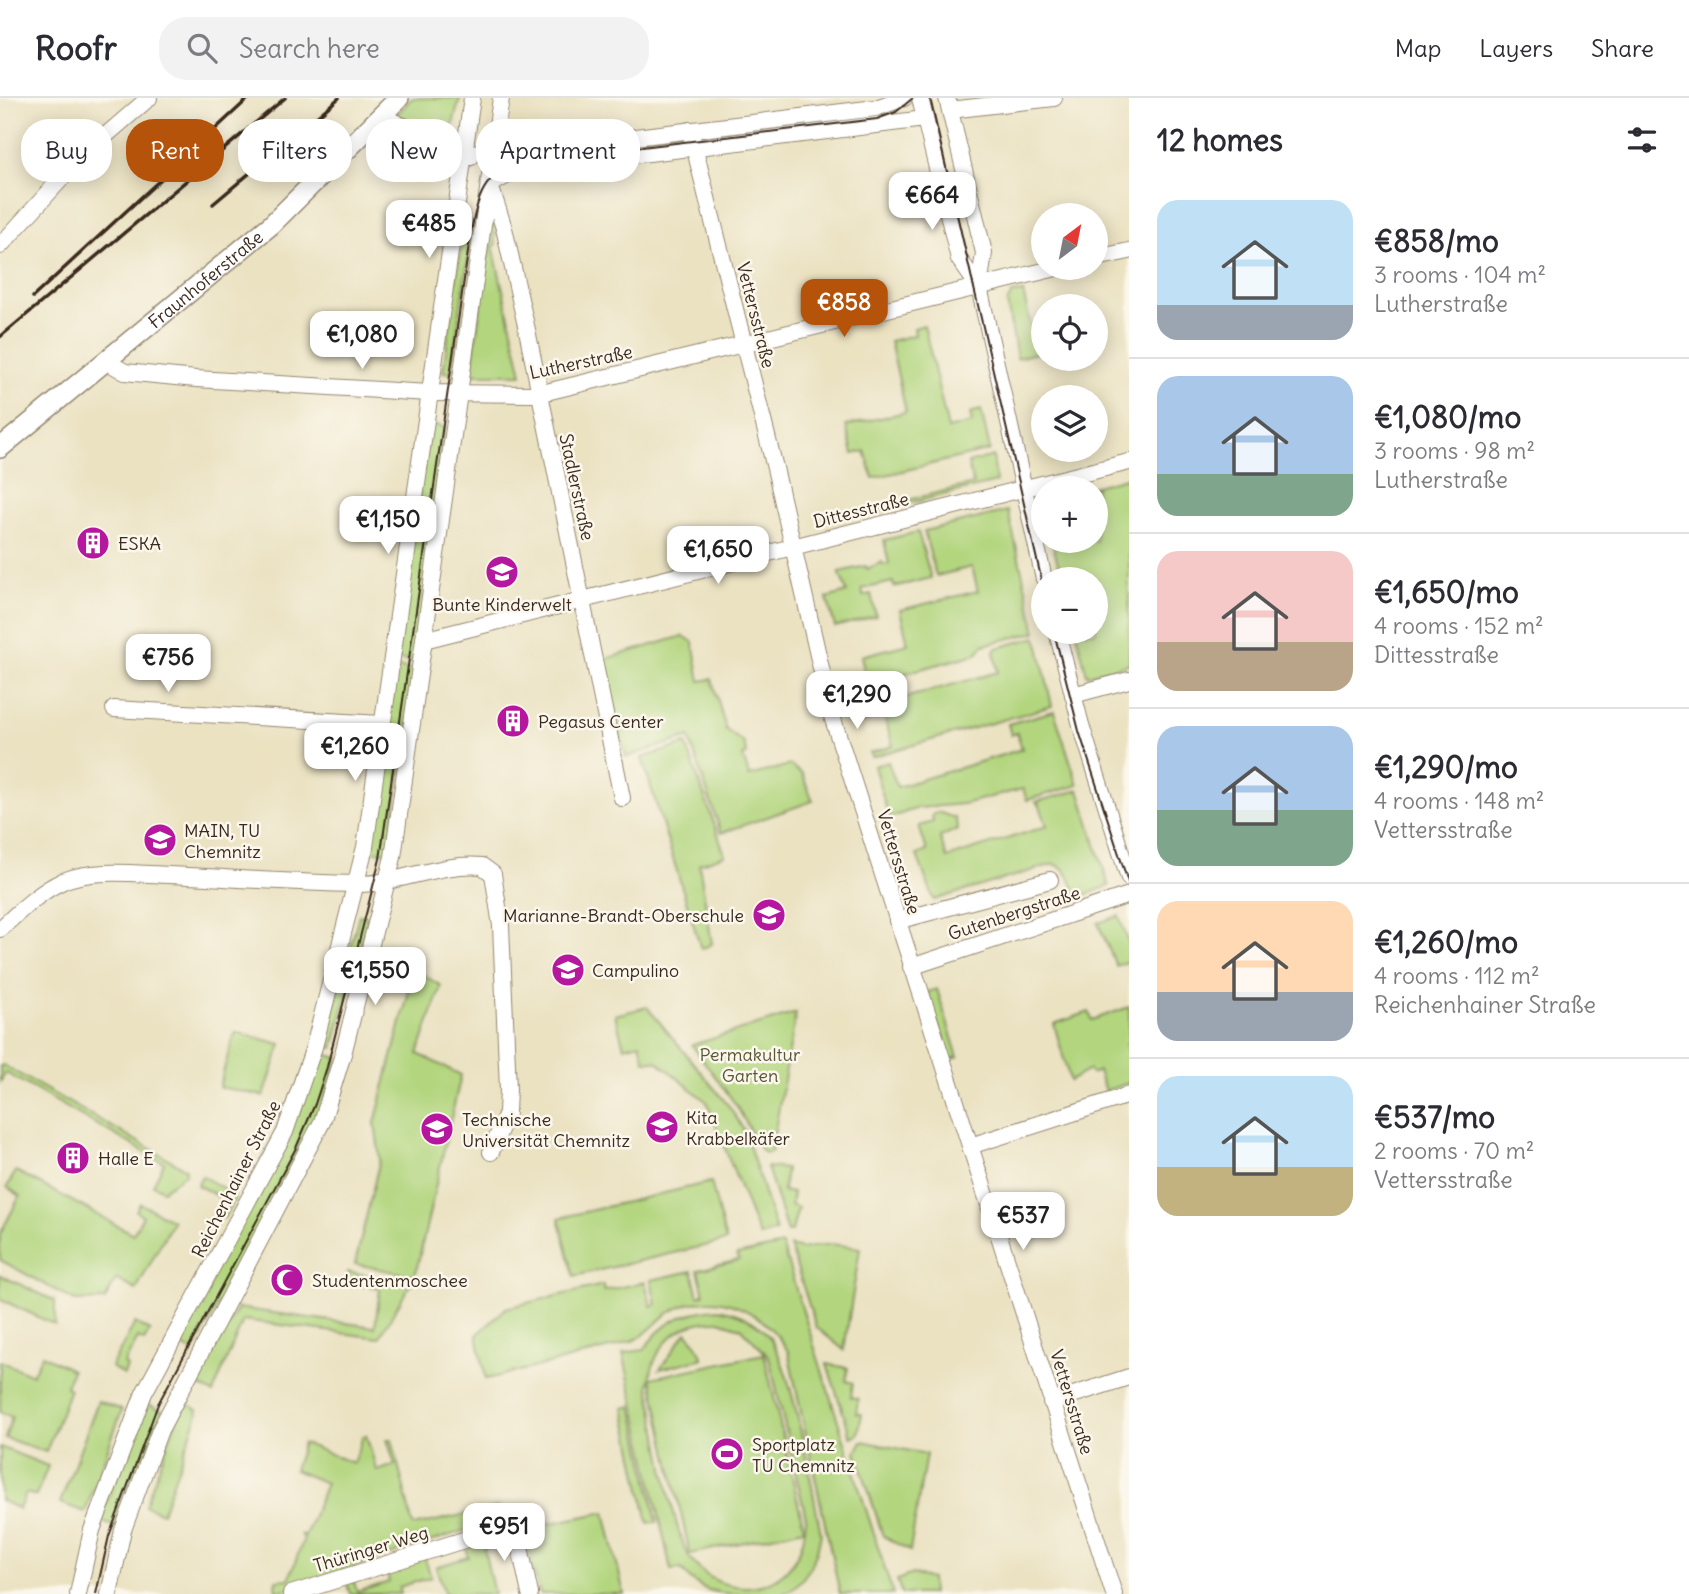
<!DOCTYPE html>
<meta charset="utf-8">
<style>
body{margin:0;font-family:Delius,sans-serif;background:#f2f2f3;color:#2b2b33;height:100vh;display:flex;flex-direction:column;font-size:26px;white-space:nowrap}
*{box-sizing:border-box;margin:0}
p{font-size:23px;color:#7c7c81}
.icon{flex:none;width:38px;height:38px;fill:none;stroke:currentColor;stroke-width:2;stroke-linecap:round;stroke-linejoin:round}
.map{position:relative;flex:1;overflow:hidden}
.details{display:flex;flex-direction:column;background:#fff;width:560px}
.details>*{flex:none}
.hud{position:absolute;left:21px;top:21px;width:665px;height:63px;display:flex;gap:14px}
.needle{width:46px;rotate:32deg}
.fabs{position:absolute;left:1031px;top:105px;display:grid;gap:14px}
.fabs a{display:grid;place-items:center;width:77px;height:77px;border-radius:50%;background:#fff;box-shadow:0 4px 18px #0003;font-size:35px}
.price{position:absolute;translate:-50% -60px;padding:0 16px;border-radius:14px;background:#fff;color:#222;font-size:23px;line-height:46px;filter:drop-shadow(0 2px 4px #0008)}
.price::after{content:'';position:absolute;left:50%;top:42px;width:21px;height:16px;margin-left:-10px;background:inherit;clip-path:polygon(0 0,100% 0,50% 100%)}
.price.current{background:#b45309;color:#fff}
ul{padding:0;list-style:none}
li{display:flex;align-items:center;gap:21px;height:175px;padding:0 28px}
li+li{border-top:2px solid #e1e1e2}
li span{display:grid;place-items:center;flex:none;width:196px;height:140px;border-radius:21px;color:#555}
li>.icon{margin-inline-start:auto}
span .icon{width:84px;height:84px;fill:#fffc;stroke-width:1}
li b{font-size:30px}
h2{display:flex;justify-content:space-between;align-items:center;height:84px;padding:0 28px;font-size:30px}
.pill{padding:0 24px;border-radius:28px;background:#fff;box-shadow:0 4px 18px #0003;font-size:24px;line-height:63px}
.pill.current{background:#b45309;color:#fff}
header{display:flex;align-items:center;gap:42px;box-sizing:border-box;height:98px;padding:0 35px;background:#fff;border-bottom:2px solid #e1e1e2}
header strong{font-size:33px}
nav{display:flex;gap:38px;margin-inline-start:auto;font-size:24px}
.search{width:490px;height:63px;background:#f2f2f3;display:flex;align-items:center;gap:18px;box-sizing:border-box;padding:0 24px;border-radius:28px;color:#7c7c81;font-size:26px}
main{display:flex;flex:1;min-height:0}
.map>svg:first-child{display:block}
.green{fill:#b2d57e;stroke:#76804e;stroke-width:2;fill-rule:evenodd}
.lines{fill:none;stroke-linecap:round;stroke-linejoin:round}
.minor-casing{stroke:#938670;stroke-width:18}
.major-casing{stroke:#938670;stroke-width:22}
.minor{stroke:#fff;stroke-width:16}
.major{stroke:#fff;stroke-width:19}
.tram{stroke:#3b2a1e;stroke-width:2}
.rail{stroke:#3b2a1e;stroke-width:3.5}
.labels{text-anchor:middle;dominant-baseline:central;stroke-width:5;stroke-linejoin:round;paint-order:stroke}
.street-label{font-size:18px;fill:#3b2a1e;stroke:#fbf7ec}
.poi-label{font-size:18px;fill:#3b2a1e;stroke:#fbf7ec;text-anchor:start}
.park-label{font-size:18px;fill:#595536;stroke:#fbf7ec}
</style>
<header>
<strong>Roofr</strong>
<div class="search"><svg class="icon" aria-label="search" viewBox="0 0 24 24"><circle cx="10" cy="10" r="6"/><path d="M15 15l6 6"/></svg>Search here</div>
<nav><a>Map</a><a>Layers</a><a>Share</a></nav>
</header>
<main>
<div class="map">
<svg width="1129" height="1496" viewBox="0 0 1129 1496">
<rect width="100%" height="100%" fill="#fbf7ec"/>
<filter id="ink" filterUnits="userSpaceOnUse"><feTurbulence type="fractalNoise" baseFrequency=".0143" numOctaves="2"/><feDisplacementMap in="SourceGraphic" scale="14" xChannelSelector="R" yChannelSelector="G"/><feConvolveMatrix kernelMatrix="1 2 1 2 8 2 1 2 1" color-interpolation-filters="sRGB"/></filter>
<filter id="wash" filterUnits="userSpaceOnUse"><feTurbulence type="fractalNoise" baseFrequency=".00686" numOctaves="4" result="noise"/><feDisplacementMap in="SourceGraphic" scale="28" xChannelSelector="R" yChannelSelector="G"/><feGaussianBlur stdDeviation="1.57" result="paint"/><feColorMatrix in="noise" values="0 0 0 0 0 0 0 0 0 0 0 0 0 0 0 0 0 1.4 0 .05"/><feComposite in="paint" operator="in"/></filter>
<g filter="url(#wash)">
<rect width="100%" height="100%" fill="#ebe2c2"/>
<g class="green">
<polygon points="412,0 460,0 449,41 396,17"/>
<polygon points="493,119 497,136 494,137 496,147 493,148 522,276 471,276"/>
<polygon points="462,140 471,141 451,275 443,274"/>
<polygon points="1023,194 1037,255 1017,260 1007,205 1012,196"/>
<polygon points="924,227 948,331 972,325 970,315 981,312 990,352 873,380 865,353 853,356 846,328 906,314 890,243 915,237 914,230"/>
<polygon points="429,326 445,329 436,389 438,414 416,565 396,561"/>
<polygon points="993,358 996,384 880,413 880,409 973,386 968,365"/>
<polygon points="1129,379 1129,566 1087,577 1076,534 1096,534 1096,481 1062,481 1052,443 1096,443 1096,390 1088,390"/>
<polygon points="1008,413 1036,534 983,547 976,556 858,588 856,578 865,576 861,558 908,546 900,512 978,493 972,469 936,478 924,433"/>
<polygon points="918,434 931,480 894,489 893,484 862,491 863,498 871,496 876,518 835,529 827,500 847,494 839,474 866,468 867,471 882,464 883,467 889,466 884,442"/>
<polygon points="683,538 693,544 700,583 712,581 726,632 744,645 747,657 743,658 749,678 790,667 802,676 813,703 721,735 689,639 626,659 602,562"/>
<polygon points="1037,539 1052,608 871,659 870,655 893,648 884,618 860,625 855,608 867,592 872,609 998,574 994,553 996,550"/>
<polygon points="395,569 415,572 389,755 369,752"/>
<polygon points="1054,613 1078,687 1027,702 1023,691 963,706 918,710 889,720 874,668 888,664 897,689 1022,651 1017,635 1011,637 1008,626"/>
<polygon points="686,646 725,757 699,766 712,846 701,851 642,660"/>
<path d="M1079,692L1109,788L1077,800C1072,787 1069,770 1054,766L934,802L917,757L927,753L919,728L933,724L932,717L938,714L955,720L958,731L940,739L947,760L1047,728L1040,708L1036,704Z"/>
<polygon points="359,817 368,819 333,950 324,948"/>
<polygon points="1119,818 1129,846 1129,863 1116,868 1098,825"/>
<polygon points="406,866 441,888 418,956 461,977 415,1178 355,1166 380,1061 375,1025 408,897"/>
<polygon points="937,891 958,959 949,962 927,894"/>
<polygon points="647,909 729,1008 745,1034 776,1133 759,1138 707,1004 657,963 645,963 640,945 624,949 615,917"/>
<polygon points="1129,909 1129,944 1125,946 1129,957 1129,985 1105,993 1098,973 1091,976 1089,972 1070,983 1054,926 1089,914 1092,922"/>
<polygon points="796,915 771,1054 766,1055 761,1052 736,1007 692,947"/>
<polygon points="235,934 281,946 264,998 219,989"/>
<polygon points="315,953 338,960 320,1015 193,1254 175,1244"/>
<polygon points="3,967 186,1071 185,1076 163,1092 153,1087 164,1065 6,975 0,984 0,968"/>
<polygon points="767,1069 786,1071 783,1093 793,1095 791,1107 798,1110 792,1133 787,1134"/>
<polygon points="16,1073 133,1136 143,1118 136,1113 140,1105 173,1123 136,1192 116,1181 105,1202 75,1203 0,1162 0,1136 20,1098 7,1089"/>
<polygon points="202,1078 233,1096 235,1101 224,1120 216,1115 223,1101 197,1087"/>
<polygon points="711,1084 726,1143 574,1178 559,1120"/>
<polygon points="831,1146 860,1150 844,1252 816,1229 790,1148 801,1151"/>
<path d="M782,1147L893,1496H840L788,1253C763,1212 716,1188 670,1214C657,1222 647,1238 632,1243C584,1259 535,1269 486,1281L477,1237L506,1210L603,1187L604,1193L645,1184L651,1208L656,1207L651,1182L692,1173L698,1198L704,1196L698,1172L739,1162L737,1157Z"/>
<polygon points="348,1174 411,1185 379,1240 243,1222 213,1295 195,1285 238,1210 375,1229 380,1190 346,1185"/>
<polygon points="0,1177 55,1203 55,1227 0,1201"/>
<path d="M718,1211C736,1214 752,1220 765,1234C793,1262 811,1390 821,1435C818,1457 805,1489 781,1496C770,1496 754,1496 742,1496C714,1496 699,1493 681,1471L671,1472L623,1255L644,1252C661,1224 686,1213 718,1211ZM719,1223L741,1230L769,1259L806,1420C805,1447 796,1470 772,1483C744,1496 709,1487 691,1461C672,1436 657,1326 649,1289C652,1249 677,1222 719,1223Z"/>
<polygon points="135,1225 150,1233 144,1243 138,1240 124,1266 127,1268 124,1277 111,1269"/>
<polygon points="686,1234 696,1245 703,1260 660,1271"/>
<polygon points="764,1256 804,1431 690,1456 651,1280"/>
<polygon points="42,1257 72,1272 66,1289 70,1291 46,1354 5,1340 12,1319 0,1314 0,1263 32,1277"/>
<polygon points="827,1266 848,1270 846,1283 853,1285 851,1299 858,1301 856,1315 862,1316 858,1336 851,1339"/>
<polygon points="98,1303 122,1312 85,1414 60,1405"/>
<polygon points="144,1304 163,1313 119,1430 99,1423"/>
<polygon points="189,1306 198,1312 197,1318 162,1415 145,1408 179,1315"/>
<polygon points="632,1308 657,1424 648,1425 624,1310"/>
<polygon points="366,1337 377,1373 395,1367 387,1341 392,1341 413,1428 498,1409 503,1420 277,1494 276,1482 289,1481 304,1440 300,1436 305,1438 326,1385 294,1372 303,1345 353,1365 363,1338"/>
<polygon points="862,1343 926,1356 910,1453 883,1438 856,1354"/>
<polygon points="0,1349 48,1368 36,1398 26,1395 19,1411 0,1402"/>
<polygon points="605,1414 624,1496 540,1496 523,1431"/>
<polygon points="506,1433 509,1443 484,1451 494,1496 445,1496 436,1469 468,1459 466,1447"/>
<polygon points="424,1458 431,1479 399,1489 400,1496 350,1496 346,1483 353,1481 357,1494 389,1484 386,1469"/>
<polygon points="912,1476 931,1481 932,1496 902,1496 897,1482"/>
</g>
</g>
<g filter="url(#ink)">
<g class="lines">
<defs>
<g id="minor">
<polyline points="920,0 959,161 979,189"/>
<polyline points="947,0 984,155 979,189 1044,481"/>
<polyline points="950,12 1054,0"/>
<polyline points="381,18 471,59"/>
<polyline points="690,32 775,370 832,618 1114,1496"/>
<polyline points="464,55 527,52 876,10 904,0"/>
<polyline points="490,87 513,74 535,69 925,21"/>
<polyline points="491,90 504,130 527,232 622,700"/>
<polyline points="0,148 82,58 149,0"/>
<polyline points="1096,160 1129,153"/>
<polyline points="106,263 125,274 196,281 429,295 538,296 1056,170"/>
<polyline points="1057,534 1081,627 1129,780"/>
<polyline points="424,542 1129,364"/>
<polyline points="1073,597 1129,582"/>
<polyline points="114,611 382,626"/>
<polyline points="897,823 1050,782"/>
<path d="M0,831C20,813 39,794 63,783C94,770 137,776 169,777C231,780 294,785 356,786C398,787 439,764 482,768L493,776L501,828L508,991L507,1015L491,1054"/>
<polyline points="911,869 1129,797"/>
<polyline points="970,1048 1129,997"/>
<polyline points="1051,1304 1129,1279"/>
<polyline points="78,1496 92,1432 144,1295 285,1034 314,949 365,749 472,0"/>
<polyline points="109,1496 123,1432 160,1332 322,1024 343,956 393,759 501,0"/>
<polyline points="291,1496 515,1426 530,1496"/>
</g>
<g id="major">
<path id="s1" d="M0,350L271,127L399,0"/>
</g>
</defs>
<use href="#minor" class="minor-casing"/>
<use href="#major" class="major-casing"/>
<use href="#minor" class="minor"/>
<use href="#major" class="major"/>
<g class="tram">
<polyline points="930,0 1043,488"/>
<polyline points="1054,534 1079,633 1129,787"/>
<path d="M96,1496L109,1438L158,1306L296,1050L315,1006L327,969L380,761L470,140C476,102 483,73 524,63L877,21L896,14L913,0"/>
</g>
<g class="rail">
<polyline points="213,106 339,0"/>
<polyline points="33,199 249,0"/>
<polyline points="0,239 285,0"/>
</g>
</g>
</g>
<defs>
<symbol id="building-disc" viewBox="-11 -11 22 22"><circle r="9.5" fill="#b5179e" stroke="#fbf7ec"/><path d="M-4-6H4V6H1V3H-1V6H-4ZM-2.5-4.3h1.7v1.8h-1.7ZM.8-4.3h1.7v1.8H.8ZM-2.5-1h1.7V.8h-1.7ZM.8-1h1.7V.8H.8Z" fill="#fff"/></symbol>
<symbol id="school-disc" viewBox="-11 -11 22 22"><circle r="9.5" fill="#b5179e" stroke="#fbf7ec"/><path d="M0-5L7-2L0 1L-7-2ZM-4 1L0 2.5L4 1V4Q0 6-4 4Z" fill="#fff"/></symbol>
<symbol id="university-disc" viewBox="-11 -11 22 22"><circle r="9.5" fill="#b5179e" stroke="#fbf7ec"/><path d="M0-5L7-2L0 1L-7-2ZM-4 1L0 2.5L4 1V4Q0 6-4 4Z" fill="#fff"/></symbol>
<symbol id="mosque-disc" viewBox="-11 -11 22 22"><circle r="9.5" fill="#b5179e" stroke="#fbf7ec"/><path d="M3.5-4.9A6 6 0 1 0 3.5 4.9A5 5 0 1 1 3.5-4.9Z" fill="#fff"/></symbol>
<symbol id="stadium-disc" viewBox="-11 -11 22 22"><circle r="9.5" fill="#b5179e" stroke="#fbf7ec"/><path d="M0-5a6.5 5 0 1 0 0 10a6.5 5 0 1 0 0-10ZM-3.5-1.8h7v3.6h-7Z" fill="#fff"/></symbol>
</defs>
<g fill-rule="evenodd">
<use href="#building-disc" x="74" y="426" width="38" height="38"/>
<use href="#school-disc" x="483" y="455" width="38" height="38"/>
<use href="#building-disc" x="494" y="604" width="38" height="38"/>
<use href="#university-disc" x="141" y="723" width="38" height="38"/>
<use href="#school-disc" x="750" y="798" width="38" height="38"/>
<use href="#school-disc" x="549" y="853" width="38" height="38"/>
<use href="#school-disc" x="643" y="1010" width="38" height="38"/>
<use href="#university-disc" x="418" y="1012" width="38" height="38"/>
<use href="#building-disc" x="54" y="1041" width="38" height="38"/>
<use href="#mosque-disc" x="268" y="1163" width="38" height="38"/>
<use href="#stadium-disc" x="708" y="1337" width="38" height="38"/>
</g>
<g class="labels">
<g class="street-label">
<text stroke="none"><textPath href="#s1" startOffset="266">Fraunhoferstraße</textPath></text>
<text transform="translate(756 217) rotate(76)">Vettersstraße</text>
<text transform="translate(581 264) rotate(-12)">Lutherstraße</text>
<text transform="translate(577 389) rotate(78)">Stadlerstraße</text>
<text transform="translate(861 412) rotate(-14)">Dittesstraße</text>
<text transform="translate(899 764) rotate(73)">Vettersstraße</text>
<text transform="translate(1014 815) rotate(-18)">Gutenbergstraße</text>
<text transform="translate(236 1081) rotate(-63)">Reichenhainer Straße</text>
<text transform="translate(1072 1304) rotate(73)">Vettersstraße</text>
<text transform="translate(371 1451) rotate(-17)">Thüringer Weg</text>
</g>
<g class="poi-label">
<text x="118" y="445">ESKA</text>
<text x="502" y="506" text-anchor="middle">Bunte Kinderwelt</text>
<text x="538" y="623">Pegasus Center</text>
<text x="184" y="732">MAIN, TU<tspan x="184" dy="21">Chemnitz</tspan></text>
<text x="744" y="817" text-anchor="end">Marianne-Brandt-Oberschule</text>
<text x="592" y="872">Campulino</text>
<text x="686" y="1019">Kita<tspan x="686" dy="21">Krabbelkäfer</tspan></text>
<text x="462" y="1021">Technische<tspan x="462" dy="21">Universität Chemnitz</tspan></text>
<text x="98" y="1060">Halle E</text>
<text x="312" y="1182">Studentenmoschee</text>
<text x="752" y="1346">Sportplatz<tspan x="752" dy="21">TU Chemnitz</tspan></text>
</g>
<g class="park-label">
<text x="750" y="956">Permakultur<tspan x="750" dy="21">Garten</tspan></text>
</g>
</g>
</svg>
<div class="fabs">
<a><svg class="needle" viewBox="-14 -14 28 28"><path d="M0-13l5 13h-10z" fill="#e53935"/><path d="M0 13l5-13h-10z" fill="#7c7c81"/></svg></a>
<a><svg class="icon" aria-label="locate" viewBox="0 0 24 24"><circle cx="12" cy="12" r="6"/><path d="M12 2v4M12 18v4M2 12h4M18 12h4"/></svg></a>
<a><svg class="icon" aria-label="layers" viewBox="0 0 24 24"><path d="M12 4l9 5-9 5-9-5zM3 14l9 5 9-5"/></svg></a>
<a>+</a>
<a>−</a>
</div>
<b class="price" style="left:932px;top:134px">€664</b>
<b class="price" style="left:429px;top:162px">€485</b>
<b class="price current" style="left:844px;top:241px">€858</b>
<b class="price" style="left:362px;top:273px">€1,080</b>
<b class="price" style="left:388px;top:458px">€1,150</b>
<b class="price" style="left:718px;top:488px">€1,650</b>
<b class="price" style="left:168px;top:596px">€756</b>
<b class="price" style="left:857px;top:633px">€1,290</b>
<b class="price" style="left:355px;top:685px">€1,260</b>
<b class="price" style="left:375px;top:909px">€1,550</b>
<b class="price" style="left:1023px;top:1154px">€537</b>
<b class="price" style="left:504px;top:1465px">€951</b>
<div class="hud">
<a class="pill">Buy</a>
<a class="pill current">Rent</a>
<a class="pill">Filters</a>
<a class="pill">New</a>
<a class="pill">Apartment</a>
</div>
</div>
<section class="details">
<h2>12 homes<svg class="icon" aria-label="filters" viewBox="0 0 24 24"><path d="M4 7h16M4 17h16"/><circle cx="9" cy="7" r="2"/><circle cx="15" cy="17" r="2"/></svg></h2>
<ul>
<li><span style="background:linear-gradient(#bfe0f5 75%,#9aa5b1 0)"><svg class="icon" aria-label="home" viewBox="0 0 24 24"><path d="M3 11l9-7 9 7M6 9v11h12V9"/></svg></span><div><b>€858/mo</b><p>3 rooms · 104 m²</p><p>Lutherstraße</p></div></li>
<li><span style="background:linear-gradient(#a9c7e8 70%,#7fa58c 0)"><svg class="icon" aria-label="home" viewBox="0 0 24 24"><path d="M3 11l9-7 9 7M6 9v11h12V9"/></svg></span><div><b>€1,080/mo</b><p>3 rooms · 98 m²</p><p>Lutherstraße</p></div></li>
<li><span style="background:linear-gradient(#f6c9c9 65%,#b9a48a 0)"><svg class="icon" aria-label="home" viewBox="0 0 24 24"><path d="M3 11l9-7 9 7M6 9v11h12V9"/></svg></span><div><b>€1,650/mo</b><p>4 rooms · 152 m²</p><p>Dittesstraße</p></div></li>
<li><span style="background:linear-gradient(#a9c7e8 60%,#7fa58c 0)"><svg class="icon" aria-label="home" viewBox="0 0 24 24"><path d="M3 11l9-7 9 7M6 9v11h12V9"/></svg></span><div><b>€1,290/mo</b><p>4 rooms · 148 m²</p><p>Vettersstraße</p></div></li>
<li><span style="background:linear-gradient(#ffd9b3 65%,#9aa5b1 0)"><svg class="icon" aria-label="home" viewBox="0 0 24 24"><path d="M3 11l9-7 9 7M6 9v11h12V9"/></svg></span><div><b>€1,260/mo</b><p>4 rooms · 112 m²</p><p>Reichenhainer Straße</p></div></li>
<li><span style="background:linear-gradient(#bfe0f5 65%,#c2b280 0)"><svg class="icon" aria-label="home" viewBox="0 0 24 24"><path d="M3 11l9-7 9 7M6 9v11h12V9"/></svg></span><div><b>€537/mo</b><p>2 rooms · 70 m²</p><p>Vettersstraße</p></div></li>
</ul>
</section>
</main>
